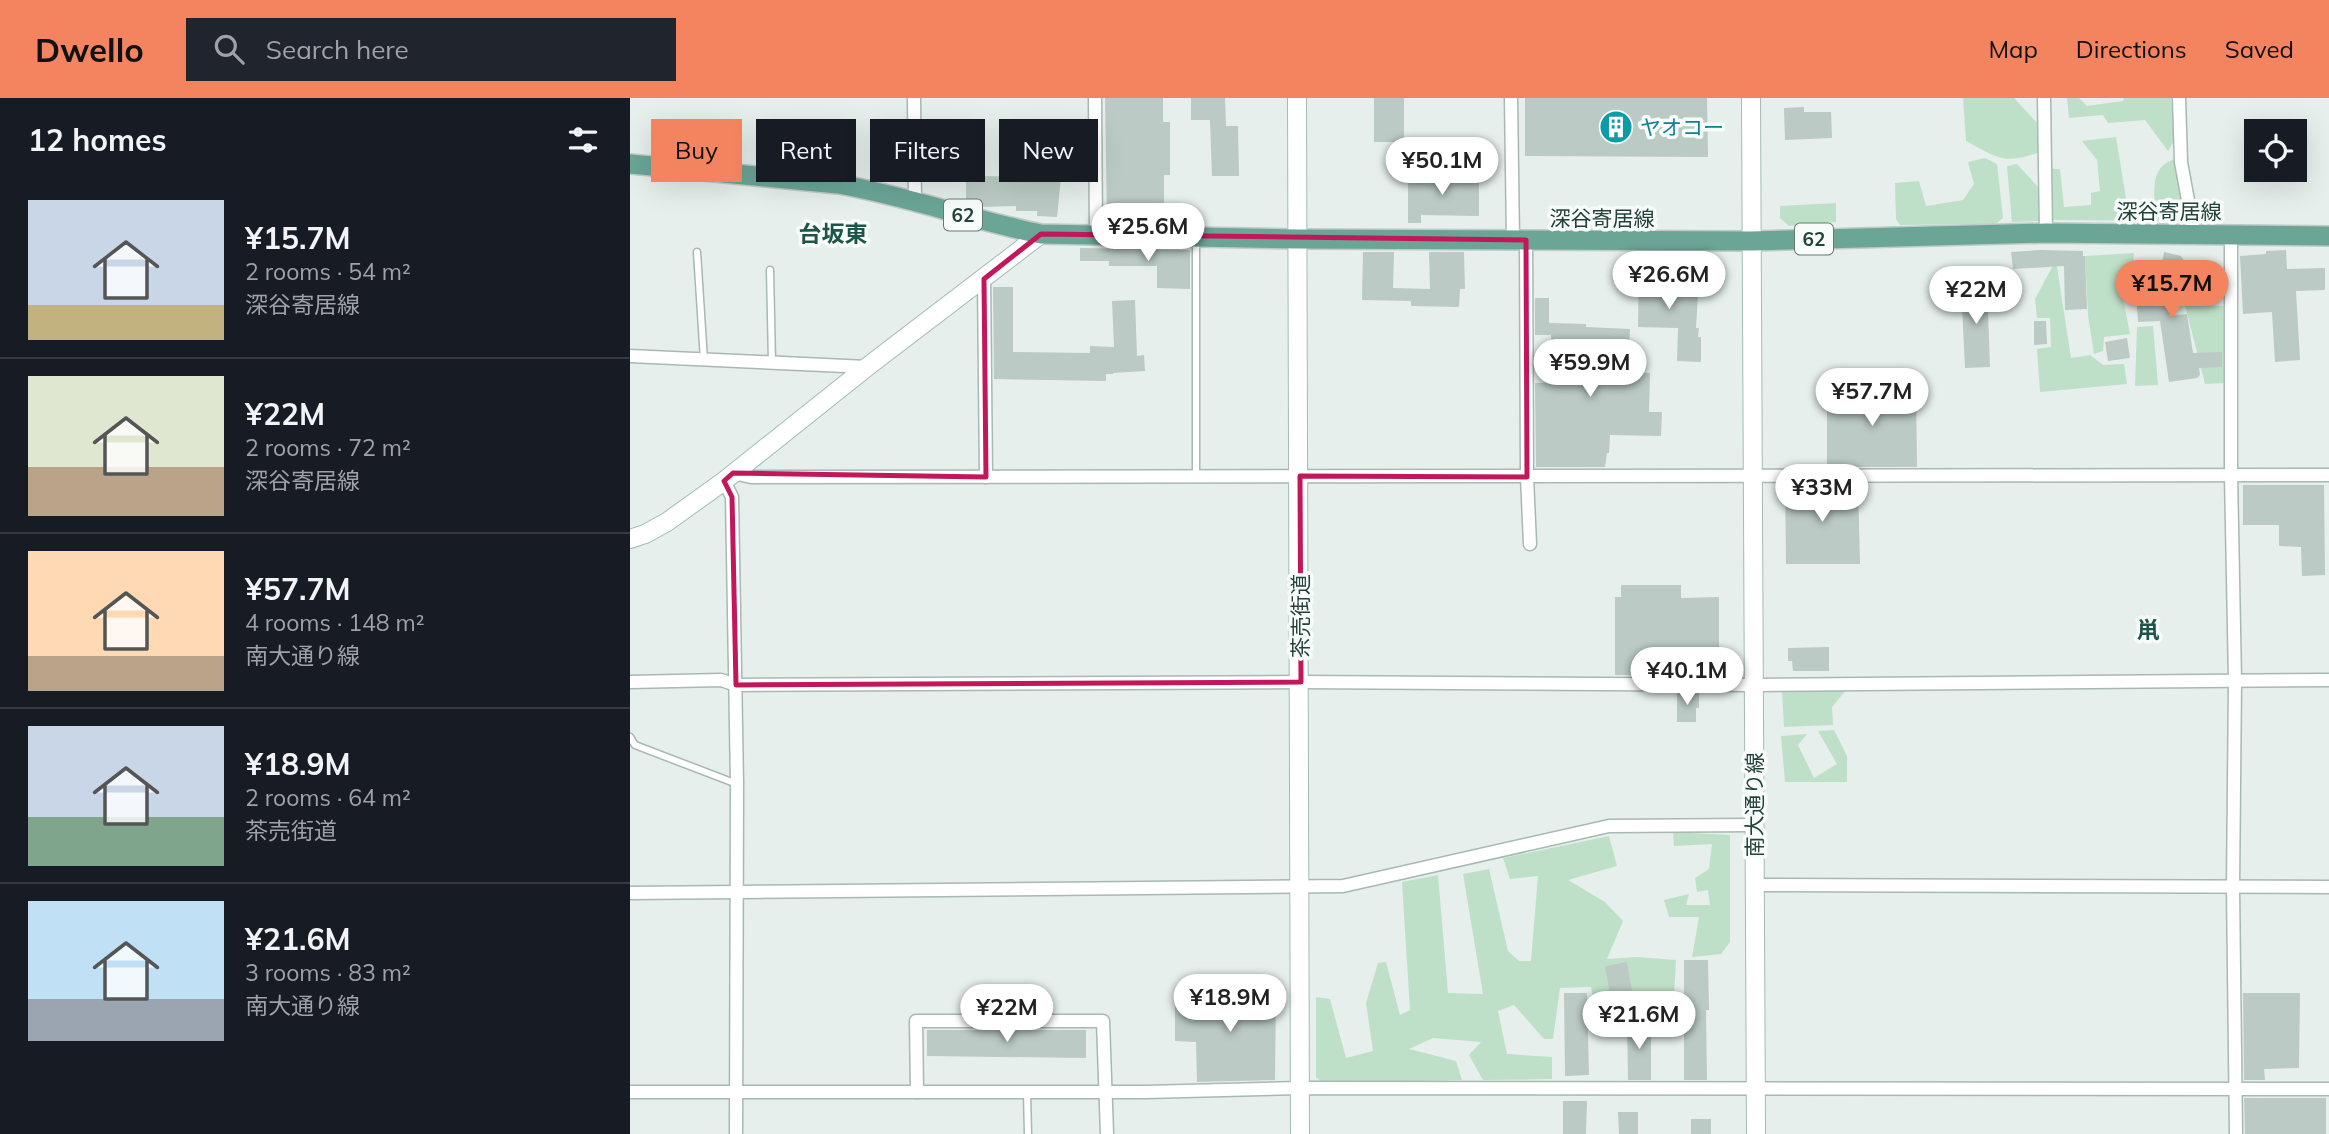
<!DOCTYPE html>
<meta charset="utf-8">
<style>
body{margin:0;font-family:Mulish,"Noto Sans JP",sans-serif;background:#20242c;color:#f1f3f6;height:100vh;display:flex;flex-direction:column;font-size:26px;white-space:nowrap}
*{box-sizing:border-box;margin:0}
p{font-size:23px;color:#9ea1a6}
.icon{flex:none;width:38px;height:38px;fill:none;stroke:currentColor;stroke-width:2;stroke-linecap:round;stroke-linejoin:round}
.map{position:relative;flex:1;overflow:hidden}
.sheet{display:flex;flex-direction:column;background:#171b24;width:630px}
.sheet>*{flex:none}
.hud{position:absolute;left:21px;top:21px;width:665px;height:63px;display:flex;gap:14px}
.fabs{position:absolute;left:1614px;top:21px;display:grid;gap:14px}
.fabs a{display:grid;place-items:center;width:63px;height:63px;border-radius:0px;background:#171b24;box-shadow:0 7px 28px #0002;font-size:35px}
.price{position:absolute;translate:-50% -60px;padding:0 16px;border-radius:24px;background:#fff;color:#222;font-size:23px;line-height:46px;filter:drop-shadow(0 2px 4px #0008)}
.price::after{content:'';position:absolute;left:50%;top:42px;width:21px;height:16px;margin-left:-10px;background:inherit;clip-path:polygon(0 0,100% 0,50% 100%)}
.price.active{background:#f4845f;color:#111}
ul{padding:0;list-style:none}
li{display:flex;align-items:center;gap:21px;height:175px;padding:0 28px}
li+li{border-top:2px solid #363941}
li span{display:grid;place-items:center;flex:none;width:196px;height:140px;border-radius:0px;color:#555}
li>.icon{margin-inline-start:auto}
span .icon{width:84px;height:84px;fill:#fffc;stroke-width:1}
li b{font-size:30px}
h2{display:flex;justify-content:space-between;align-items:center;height:84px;padding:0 28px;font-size:30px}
.pill{padding:0 24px;border-radius:0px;background:#171b24;box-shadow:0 7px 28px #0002;font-size:24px;line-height:63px}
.pill.active{background:#f4845f;color:#111}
header{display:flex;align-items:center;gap:42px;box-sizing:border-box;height:98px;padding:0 35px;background:#f4845f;color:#111}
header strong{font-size:33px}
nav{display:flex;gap:38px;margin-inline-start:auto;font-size:24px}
.search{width:490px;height:63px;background:#20242c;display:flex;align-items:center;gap:18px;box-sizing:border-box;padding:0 24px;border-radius:0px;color:#9ea1a6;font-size:26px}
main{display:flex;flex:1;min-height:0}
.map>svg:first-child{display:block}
.green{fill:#bfe0c8}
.building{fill:#bbcac4}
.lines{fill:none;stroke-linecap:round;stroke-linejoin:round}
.lane-casing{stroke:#a8b8b2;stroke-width:9}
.street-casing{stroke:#a8b8b2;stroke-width:15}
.secondary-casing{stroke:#a4bbb3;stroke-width:20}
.primary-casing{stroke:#c2cac8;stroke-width:22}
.lane{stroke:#fff;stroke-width:6}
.street{stroke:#fff;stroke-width:12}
.secondary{stroke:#fff;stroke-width:18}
.primary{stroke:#6aa596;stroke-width:19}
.marked{fill:none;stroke:#c2185b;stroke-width:5;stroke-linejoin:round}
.labels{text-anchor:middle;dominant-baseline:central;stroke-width:7;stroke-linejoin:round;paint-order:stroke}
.shield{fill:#f7fbf9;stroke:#637a73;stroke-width:2}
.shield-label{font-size:19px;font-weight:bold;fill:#24423a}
.culture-label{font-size:21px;fill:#0d838f;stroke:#f7fbf9;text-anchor:start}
.street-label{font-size:21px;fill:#24423a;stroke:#f7fbf9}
.neighbourhood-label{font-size:23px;font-weight:bold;fill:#1f5548;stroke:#f7fbf9}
</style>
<header>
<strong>Dwello</strong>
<div class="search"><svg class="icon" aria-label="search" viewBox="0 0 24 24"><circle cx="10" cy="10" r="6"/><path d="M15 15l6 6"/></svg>Search here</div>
<nav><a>Map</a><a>Directions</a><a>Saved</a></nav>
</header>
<main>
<section class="sheet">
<h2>12 homes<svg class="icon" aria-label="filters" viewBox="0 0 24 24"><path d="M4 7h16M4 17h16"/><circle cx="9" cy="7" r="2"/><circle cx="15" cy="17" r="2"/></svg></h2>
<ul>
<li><span style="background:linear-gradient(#c9d6e8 75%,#c2b280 0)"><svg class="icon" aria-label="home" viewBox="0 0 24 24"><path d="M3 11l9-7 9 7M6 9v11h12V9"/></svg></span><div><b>¥15.7M</b><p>2 rooms · 54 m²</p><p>深谷寄居線</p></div></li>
<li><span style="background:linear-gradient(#dfe7d0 65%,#b9a48a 0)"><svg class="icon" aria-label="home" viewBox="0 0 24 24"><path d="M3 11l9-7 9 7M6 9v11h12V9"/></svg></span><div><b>¥22M</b><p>2 rooms · 72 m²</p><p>深谷寄居線</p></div></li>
<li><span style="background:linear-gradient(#ffd9b3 75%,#b9a48a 0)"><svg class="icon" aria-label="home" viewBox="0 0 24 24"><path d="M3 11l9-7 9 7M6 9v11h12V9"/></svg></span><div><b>¥57.7M</b><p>4 rooms · 148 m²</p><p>南大通り線</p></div></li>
<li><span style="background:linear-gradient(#c9d6e8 65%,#7fa58c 0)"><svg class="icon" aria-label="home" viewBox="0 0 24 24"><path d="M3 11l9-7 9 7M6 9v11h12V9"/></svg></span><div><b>¥18.9M</b><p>2 rooms · 64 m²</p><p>茶売街道</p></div></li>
<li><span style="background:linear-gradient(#bfe0f5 70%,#9aa5b1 0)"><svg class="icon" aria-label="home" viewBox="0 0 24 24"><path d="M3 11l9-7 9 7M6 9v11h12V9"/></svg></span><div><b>¥21.6M</b><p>3 rooms · 83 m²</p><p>南大通り線</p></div></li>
</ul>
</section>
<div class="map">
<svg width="1699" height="1036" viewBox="0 0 1699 1036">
<rect width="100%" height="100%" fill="#e6efeb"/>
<g class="green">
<path d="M1333,0H1384L1409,27L1410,54C1374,67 1368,60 1336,43Z"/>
<polygon points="1437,0 1449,0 1457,8 1493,3 1494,0 1541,0 1544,43 1538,53 1515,22 1478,25 1473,17 1439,20"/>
<path d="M1486,39L1499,119L1525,117C1525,92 1518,68 1548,60L1555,123L1421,122L1422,71H1430L1434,109L1461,107V95L1470,93L1467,62L1452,43Z"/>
<polygon points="1355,60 1367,66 1373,120 1366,126 1270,127 1266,121 1265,85 1289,83 1296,108 1333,102 1344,86 1338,64"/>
<polygon points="1387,66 1408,89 1409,123 1382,124 1377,68"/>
<polygon points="1206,105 1206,124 1159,128 1150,120 1150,108"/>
<polygon points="1504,155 1503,167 1489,179 1500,236 1474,239 1473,253 1464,256 1458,217 1455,158"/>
<polygon points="1426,162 1441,260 1460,257 1473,267 1494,266 1497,286 1410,294 1407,251 1421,249 1420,220 1407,220 1405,201"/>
<polygon points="1555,207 1597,208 1595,285 1575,286"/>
<polygon points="1523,228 1528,287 1505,288 1507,229"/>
<polygon points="1152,591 1216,592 1202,609 1203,627 1154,629"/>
<polygon points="1204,632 1217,658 1217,684 1155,684 1151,638 1177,636 1168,647 1184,680 1207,666 1188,633"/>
<polygon points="1043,734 1100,737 1100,844 1091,856 1062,859 1069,819 1039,819 1034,802 1059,796 1056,807 1080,807 1078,792 1067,794 1065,780 1079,771 1082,746 1044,748"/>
<polygon points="979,738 987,768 938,782 975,804 993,823 977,861 1007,859 1046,862 1043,915 967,921 961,889 930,890 923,941 914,941 884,907 868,913 877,956 922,959 922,981 853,982 839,957 851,944 803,940 779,951 826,963 832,982 693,985 686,979 686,899 700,901 716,960 743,953 736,905 748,865 756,864 770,917 780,912 772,784 808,777 818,895 853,896 833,776 859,771 878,853 889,863 901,863 908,778 880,781 873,760"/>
</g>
<g class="building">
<polygon points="475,0 533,0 533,24 540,24 540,77 534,77 534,113 506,114 506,121 477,121"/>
<polygon points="561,0 595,0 596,28 608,28 609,78 582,78 580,22 561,22"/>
<rect x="744" y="0" width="30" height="44"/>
<polygon points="895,0 1077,0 1078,59 895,58"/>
<polygon points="1174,9 1174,14 1201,14 1202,40 1155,42 1154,10"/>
<polygon points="336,78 431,79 427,119 407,118 407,113 386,113 386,108 351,109 336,105"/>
<polygon points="778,78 831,78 831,81 849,81 849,118 791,117 791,125 778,125"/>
<polygon points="450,150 560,152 560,191 527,190 527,168 479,168 479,163 450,163"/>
<polygon points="1411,152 1453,153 1453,158 1455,158 1457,211 1435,212 1434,168 1383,171 1381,154"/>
<polygon points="1656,152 1657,171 1695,170 1695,192 1666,193 1670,262 1645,264 1642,214 1613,216 1610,158 1636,156 1636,153"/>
<polygon points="733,154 764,154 763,190 800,191 799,154 834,154 835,191 830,191 829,209 781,208 781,203 732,202"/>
<polygon points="1534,154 1551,158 1563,177 1546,186 1540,218 1557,216 1563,255 1592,254 1592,269 1569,270 1570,277 1567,280 1539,284 1530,223 1508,224 1505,181 1529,180"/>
<polygon points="1009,165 1035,166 1035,195 1068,197 1066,230 1069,230 1068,239 1071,239 1071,264 1047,263 1048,230 1008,229"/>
<polygon points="1357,186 1360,269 1335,270 1331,187"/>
<polygon points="363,189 383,189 383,254 460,255 460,248 484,249 482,203 505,202 507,258 514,257 515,273 483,275 483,276 476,276 476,283 364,281"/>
<polygon points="905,200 919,200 919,225 956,226 956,229 1000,231 998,275 1020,275 1019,314 1032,314 1031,338 980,337 979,355 977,355 975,369 906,369 905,285 967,284 968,247 921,245 921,237 905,237"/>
<polygon points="1404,223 1416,223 1417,246 1404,247"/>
<polygon points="1497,240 1500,260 1478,263 1475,244"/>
<polygon points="1197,290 1286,290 1287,369 1197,369"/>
<polygon points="1155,386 1228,386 1230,466 1156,466"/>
<polygon points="1613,387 1694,387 1695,477 1672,478 1671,449 1649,448 1649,427 1613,427"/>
<polygon points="991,487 1051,487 1051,500 1089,499 1089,578 985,577 985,499 991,499"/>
<polygon points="1199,549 1199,573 1163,573 1162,563 1158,563 1158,550"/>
<polygon points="1047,595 1069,595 1069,610 1066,610 1066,624 1047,624"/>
<polygon points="1054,862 1078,862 1079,912 1076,912 1077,982 1054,982"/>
<polygon points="997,864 1004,905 982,909 975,868"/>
<polygon points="566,893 646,893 645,982 567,984 566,944 545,943 545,899 566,900"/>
<polygon points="934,895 957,895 959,977 935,978"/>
<polygon points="1613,895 1670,895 1669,970 1634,971 1635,982 1614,982"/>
<polygon points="997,924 1021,924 1021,982 998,982"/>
<polygon points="297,932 456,932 456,960 297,958"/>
<polygon points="1614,1000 1696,1000 1696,1036 1615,1036"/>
<polygon points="933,1003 957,1003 956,1036 933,1036"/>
<polygon points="988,1014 1008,1014 1008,1036 989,1036"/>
<rect x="1061" y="1021" width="20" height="15"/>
</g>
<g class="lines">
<defs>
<g id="lane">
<polyline points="67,154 74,262"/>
<polyline points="140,172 142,264"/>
<polyline points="566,379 566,143"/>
<polyline points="0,639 5,647 107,686"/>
<polyline points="397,994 398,1036"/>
</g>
<g id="street">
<polyline points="284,0 285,103"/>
<polyline points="465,0 466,137"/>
<polyline points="881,0 883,142"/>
<polyline points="1414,0 1416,135"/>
<polyline points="1549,0 1551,64 1564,135"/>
<polyline points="1601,136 1601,377 1605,582 1603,790 1606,1036"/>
<polyline points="896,142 897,379 900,446"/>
<polyline points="354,181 356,379"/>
<polyline points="0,258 237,269"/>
<polyline points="103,375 121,379 1699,377"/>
<polyline points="94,383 102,399 107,686 106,1036"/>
<polyline points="0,584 91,582 106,587 671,584 1125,587 1699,582"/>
<polyline points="1124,787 1699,789"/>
<polyline points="0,795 713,788 979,728 1123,727"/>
<polyline points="0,994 516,994 669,990 1699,991"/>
<polyline points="287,994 286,923 473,923 477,1036"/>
</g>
<g id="secondary">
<polyline points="667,0 670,1036"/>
<polyline points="1121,0 1126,1036"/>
<polyline points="0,441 15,436 37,424 94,383 237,269 411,136"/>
</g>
<path id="primary" d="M0,66L208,86C277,98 342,122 411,136L668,141L1121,143L1416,135L1699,138"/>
</defs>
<use href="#lane" class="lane-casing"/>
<use href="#street" class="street-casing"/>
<use href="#secondary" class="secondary-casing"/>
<use href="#primary" class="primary-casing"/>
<use href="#lane" class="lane"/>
<use href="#street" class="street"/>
<use href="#secondary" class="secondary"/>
<use href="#primary" class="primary"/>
</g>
<path class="marked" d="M411,136L896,142L897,379L670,378L671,584L106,587L102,399L94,383L103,375L356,379L354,181Z"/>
<defs>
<symbol id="building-disc" viewBox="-11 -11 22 22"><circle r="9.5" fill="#0f9aa8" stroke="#f7fbf9"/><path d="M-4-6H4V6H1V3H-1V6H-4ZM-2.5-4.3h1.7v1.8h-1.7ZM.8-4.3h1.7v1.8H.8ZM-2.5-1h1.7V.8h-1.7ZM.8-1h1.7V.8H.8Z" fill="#fff"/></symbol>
</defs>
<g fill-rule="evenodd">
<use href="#building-disc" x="967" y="10" width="38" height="38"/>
</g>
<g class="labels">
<g class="shield">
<rect x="314" y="101.5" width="38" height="31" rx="5"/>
<rect x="1165" y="125.5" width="38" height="31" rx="5"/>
</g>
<g class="shield-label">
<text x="333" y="117">62</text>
<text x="1184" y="141">62</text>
</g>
<g class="culture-label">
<text x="1010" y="29">ヤオコー</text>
</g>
<g class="street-label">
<text x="1539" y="113">深谷寄居線</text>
<text x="972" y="120">深谷寄居線</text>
<text transform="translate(670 518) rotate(-90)">茶売街道</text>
<text transform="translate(1124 707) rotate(-90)">南大通り線</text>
</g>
<g class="neighbourhood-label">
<text x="203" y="135">台坂東</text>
<text x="1518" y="531">鼡</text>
</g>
</g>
</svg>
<div class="fabs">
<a><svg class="icon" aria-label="locate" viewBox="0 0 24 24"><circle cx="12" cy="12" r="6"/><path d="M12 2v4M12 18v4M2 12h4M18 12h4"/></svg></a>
</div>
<b class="price" style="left:812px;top:99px">¥50.1M</b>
<b class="price" style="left:518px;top:165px">¥25.6M</b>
<b class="price" style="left:1039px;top:213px">¥26.6M</b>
<b class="price active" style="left:1542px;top:222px">¥15.7M</b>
<b class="price" style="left:1346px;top:228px">¥22M</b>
<b class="price" style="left:960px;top:301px">¥59.9M</b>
<b class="price" style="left:1242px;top:330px">¥57.7M</b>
<b class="price" style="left:1192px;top:426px">¥33M</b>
<b class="price" style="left:1057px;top:609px">¥40.1M</b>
<b class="price" style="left:600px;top:936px">¥18.9M</b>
<b class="price" style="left:377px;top:946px">¥22M</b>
<b class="price" style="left:1009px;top:953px">¥21.6M</b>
<div class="hud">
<a class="pill active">Buy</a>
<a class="pill">Rent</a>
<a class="pill">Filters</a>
<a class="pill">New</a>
</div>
</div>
</main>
